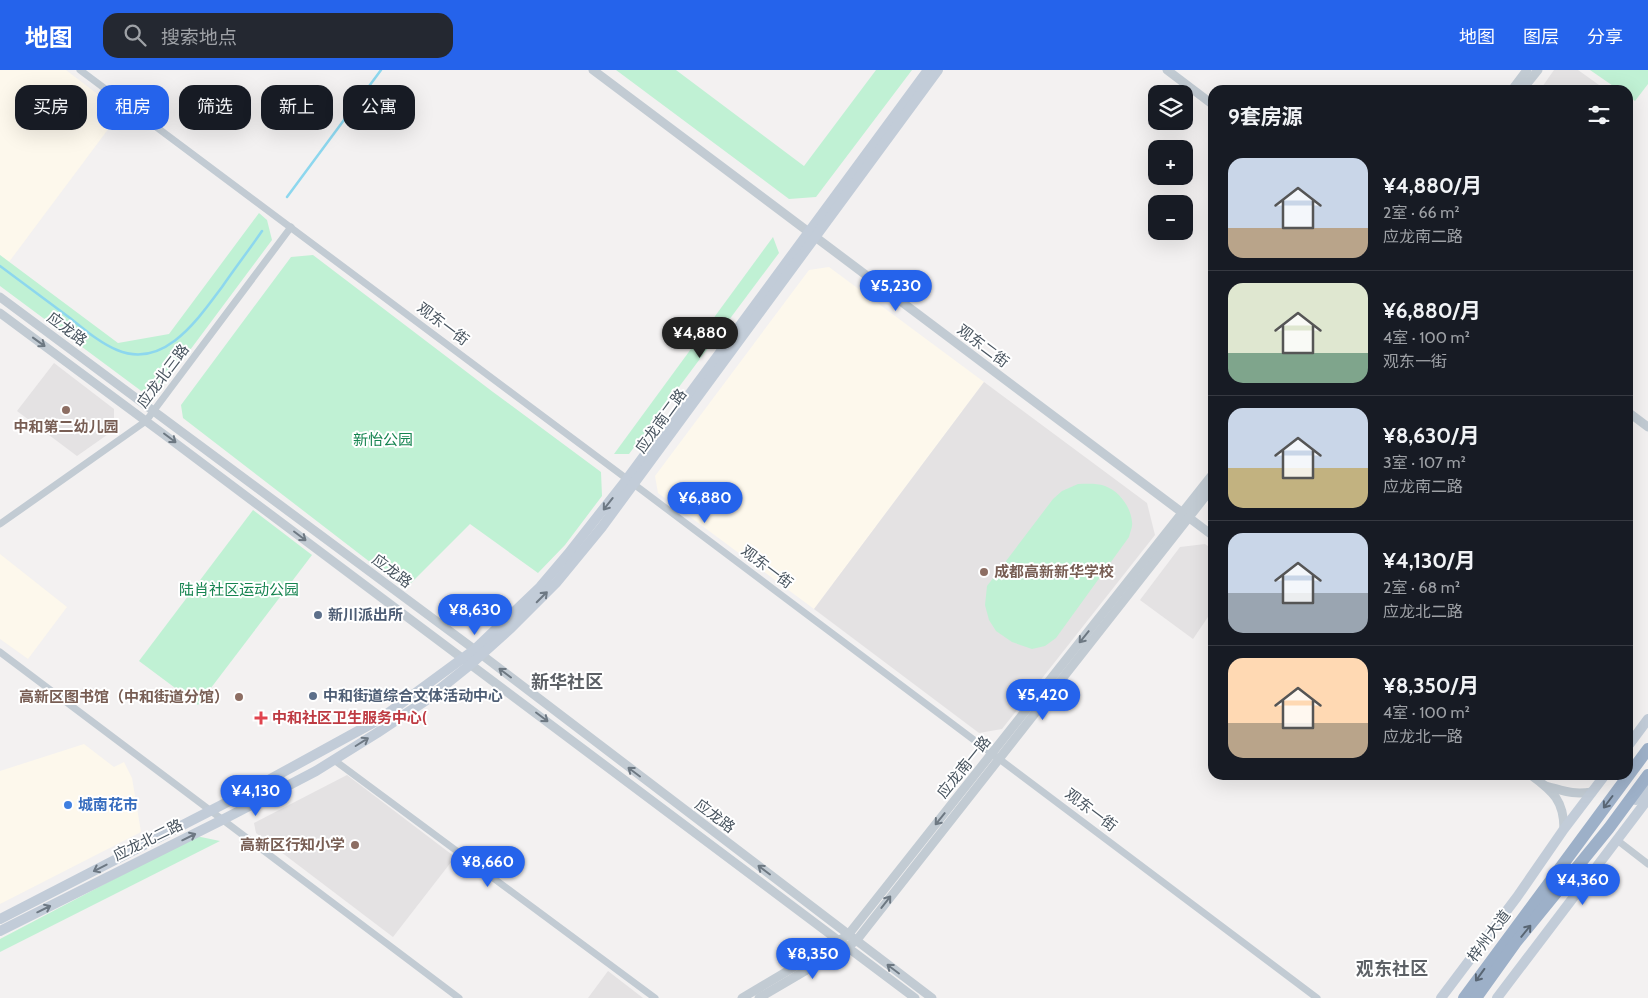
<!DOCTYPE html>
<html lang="zh">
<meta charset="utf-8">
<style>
body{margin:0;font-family:Cabin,"Noto Sans SC",sans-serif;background:#242831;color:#f1f3f6;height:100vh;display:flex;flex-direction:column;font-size:19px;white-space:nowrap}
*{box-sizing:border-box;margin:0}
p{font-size:16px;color:#9ea1a6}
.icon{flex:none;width:28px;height:28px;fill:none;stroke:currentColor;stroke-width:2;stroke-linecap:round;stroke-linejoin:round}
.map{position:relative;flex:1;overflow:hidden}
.drawer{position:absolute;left:1208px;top:15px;width:425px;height:695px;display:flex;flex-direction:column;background:#171b24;border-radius:15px;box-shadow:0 5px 20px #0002}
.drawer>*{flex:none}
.guide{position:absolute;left:15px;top:15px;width:475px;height:45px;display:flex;gap:10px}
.controls{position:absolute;left:1148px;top:15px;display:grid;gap:10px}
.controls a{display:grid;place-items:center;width:45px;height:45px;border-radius:10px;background:#171b24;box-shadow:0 5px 20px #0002;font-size:25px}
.price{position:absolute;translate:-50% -42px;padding:0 11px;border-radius:18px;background:#2563eb;color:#fff;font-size:16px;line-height:32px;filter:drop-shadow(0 1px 2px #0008)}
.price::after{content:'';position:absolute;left:50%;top:30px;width:15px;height:11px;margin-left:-8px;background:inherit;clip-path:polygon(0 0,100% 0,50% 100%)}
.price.selected{background:#222;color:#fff}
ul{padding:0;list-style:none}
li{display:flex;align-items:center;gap:15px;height:125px;padding:0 20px}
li+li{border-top:1px solid #363941}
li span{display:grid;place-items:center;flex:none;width:140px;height:100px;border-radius:15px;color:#555}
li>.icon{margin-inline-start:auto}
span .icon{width:60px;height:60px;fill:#fffc;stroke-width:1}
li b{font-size:21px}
h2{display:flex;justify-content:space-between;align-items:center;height:60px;padding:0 20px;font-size:21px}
.chip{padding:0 18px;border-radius:15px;background:#171b24;box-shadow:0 5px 20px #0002;font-size:18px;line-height:45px}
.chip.selected{background:#2563eb;color:#fff}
header{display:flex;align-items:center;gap:30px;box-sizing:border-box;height:70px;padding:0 25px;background:#2563eb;color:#fff}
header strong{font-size:24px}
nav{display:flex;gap:28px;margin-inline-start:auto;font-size:18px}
.search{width:350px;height:45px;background:#242831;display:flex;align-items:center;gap:12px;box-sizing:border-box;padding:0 18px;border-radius:15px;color:#9ea1a6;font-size:19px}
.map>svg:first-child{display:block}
.commercial{fill:#fdf8ec}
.education{fill:#e4e2e3}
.green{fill:#c0f1d4}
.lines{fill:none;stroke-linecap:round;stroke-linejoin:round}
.stream{stroke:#8dd7ee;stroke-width:2.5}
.minor{stroke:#c2cbd3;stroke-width:7}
.tertiary{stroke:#c2cbd3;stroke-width:9}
.secondary{stroke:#c2ccd8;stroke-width:10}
.trunk{stroke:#9db0c8;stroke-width:12}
.oneway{stroke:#6d7882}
.oneway2{stroke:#6d7883}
.oneway3{stroke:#596674}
.education-dot{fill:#8d6e63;stroke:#fff;stroke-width:2}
.service-dot{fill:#5c6f8a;stroke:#fff;stroke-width:2}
.health-dot{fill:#e0444e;stroke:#fff;stroke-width:2}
.shop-dot{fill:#3f7fe0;stroke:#fff;stroke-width:2}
.labels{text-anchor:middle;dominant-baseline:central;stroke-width:4;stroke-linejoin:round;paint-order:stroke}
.street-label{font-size:15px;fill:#48545f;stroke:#fff}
.education-label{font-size:15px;font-weight:bold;fill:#785e54;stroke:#fff;text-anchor:end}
.park-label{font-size:15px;fill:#168450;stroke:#fff}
.service-label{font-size:15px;font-weight:bold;fill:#4e5e75;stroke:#fff;text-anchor:start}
.health-label{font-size:15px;font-weight:bold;fill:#be3a42;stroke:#fff;text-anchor:start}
.shop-label{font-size:15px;font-weight:bold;fill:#366cbe;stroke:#fff;text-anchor:start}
.quarter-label{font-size:18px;font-weight:bold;fill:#5d6166;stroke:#fff}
</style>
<header>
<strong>地图</strong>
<div class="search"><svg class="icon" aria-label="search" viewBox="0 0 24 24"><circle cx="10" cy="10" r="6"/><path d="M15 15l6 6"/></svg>搜索地点</div>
<nav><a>地图</a><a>图层</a><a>分享</a></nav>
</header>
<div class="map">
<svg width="1648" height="928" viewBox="0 0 1648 928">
<rect width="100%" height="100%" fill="#f3f1f1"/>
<g class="commercial">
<polygon points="0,0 66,0 121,42 9,192 0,185"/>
<polygon points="829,197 984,312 814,539 658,423 655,406 809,200"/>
<polygon points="0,484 67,537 28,589 0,569"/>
<polygon points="84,674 114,697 124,692 132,708 141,762 0,834 0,701"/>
</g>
<g class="education">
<polygon points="1554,0 1578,0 1606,20 1540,20"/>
<polygon points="54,293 114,339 114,360 77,386 17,341"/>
<polygon points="984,312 1147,433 1155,465 1002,659 979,663 814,539"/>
<polygon points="1205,474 1212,479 1212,541 1193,569 1140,530 1180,477"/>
<polygon points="347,705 455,787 393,867 256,763 254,753"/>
<polygon points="608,901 643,928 588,928"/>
</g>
<g class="green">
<polygon points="616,0 676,0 804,96 876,0 912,0 816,127 789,129"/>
<polygon points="1590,0 1648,0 1648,14 1635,31 1628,26 1628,20 1619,20"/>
<polygon points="259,143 267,150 272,170 161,319 144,323 0,216 0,185 118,273 169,264"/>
<polygon points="773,167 779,183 629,384 614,384"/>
<polygon points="313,185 493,322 601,402 602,426 565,475 538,503 470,454 405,519 183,348 181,335 291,187"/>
<path d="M1078,414C1087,414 1096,413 1105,416C1119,421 1131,437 1132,452C1133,457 1130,462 1129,467L1056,568L1045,576L1032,579L1012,572L996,561L989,550L985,535L987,516L1053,429L1062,421Z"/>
<polygon points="253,440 312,485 198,635 139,591"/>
<polygon points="196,766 220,771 0,882 0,869"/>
</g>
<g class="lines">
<g class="stream">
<polyline points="287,127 381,0"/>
<path d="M0,196C23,213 47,231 70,248C85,260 100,273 117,280C164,300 198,249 222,217C235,198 249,180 262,161"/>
</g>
<g class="minor">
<polyline points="80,0 627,409 1317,928"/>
<polyline points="0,454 146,351 291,157"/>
<polyline points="0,582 459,928"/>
<polyline points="334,690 655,928"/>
<polyline points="1617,770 1648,794"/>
</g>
<g class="tertiary">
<polyline points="593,0 1212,465"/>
<polyline points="1167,0 1212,34"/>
<polyline points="1512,20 1527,0"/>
<polyline points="1522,20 1538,0"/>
<polyline points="0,227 482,585 932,928"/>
<polyline points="0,243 162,363 915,928"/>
<polyline points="1628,342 1648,357"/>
<path d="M1531,705C1553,721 1564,731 1564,759"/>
<path d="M1546,716C1565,721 1572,725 1592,722"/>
<polyline points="742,928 848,865 1212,405"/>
<polyline points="759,928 856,871 1212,418"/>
</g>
<g class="secondary">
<polyline points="1628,676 1648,649"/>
<polyline points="1636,730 1648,716"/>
<polyline points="0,849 243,724 380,649 474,580 540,517 568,484 627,409 928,0"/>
<polyline points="0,861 222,750 316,701 377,663 425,631 471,594 511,558 556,513 602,457 938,0"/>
<polyline points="1441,928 1517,827 1564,759 1605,705"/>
<polyline points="1497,928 1648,729"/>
</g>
<g class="trunk">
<polyline points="1464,928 1648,679"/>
<polyline points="1476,928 1516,872 1609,758 1648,705"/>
</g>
</g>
<defs><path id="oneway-shaft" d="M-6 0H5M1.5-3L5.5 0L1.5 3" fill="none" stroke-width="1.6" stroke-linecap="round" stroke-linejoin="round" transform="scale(1.25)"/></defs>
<g class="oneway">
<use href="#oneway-shaft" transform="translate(39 272) rotate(36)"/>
<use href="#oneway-shaft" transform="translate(170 368) rotate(37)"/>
<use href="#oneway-shaft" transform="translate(300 466) rotate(37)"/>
<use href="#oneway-shaft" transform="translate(1084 567) rotate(129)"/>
<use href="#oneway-shaft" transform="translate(505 603) rotate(-143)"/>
<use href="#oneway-shaft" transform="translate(542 647) rotate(37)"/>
<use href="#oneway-shaft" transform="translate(634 702) rotate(-143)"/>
<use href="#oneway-shaft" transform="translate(940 749) rotate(129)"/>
<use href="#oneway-shaft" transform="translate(764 800) rotate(-143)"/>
<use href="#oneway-shaft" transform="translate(886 832) rotate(-52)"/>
<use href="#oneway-shaft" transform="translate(893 899) rotate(-143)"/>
</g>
<g class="oneway2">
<use href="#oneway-shaft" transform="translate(608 434) rotate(128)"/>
<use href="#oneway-shaft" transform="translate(542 527) rotate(-45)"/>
<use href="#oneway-shaft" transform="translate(362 672) rotate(-32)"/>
<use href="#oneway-shaft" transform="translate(189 767) rotate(-26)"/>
<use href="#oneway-shaft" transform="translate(100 798) rotate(153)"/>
<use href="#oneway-shaft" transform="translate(44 839) rotate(-26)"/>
</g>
<g class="oneway3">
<use href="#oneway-shaft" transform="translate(1608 732) rotate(127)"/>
<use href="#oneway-shaft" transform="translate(1526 861) rotate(-51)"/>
<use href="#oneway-shaft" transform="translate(1480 905) rotate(126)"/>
</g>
<g class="education-dot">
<circle cx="66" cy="340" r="5"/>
<circle cx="984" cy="502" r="5"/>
<circle cx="239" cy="627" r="5"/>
<circle cx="355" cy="775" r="5"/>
</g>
<g class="service-dot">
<circle cx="318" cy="545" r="5"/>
<circle cx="313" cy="626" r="5"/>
</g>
<path class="health-dot" d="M258.5 640.5h5v5h5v5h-5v5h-5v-5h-5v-5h5z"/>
<circle class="shop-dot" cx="68" cy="735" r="5"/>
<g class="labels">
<g class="street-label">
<text transform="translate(443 254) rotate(37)">观东一街</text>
<text transform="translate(67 259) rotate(37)">应龙路</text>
<text transform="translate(983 276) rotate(37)">观东二街</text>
<text transform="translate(163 306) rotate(-53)">应龙北三路</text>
<text transform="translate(661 351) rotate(-54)">应龙南二路</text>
<text transform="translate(767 497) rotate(37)">观东一街</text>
<text transform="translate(392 501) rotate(37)">应龙路</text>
<text transform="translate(964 697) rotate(-51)">应龙南一路</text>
<text transform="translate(1091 740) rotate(37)">观东一街</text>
<text transform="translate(715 746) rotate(37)">应龙路</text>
<text transform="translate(148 770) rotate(-26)">应龙北二路</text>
<text transform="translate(1489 866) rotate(-53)">梓州大道</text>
</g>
<g class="education-label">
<text x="66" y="357" text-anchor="middle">中和第二幼儿园</text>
<text x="994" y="502" text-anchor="start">成都高新新华学校</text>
<text x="229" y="627">高新区图书馆（中和街道分馆）</text>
<text x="345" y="775">高新区行知小学</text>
</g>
<g class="park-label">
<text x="383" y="370">新怡公园</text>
<text x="239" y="520">陆肖社区运动公园</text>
</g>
<g class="service-label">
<text x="328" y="545">新川派出所</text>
<text x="323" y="626">中和街道综合文体活动中心</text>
</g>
<g class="health-label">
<text x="272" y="648">中和社区卫生服务中心(</text>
</g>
<g class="shop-label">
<text x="78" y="735">城南花市</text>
</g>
<g class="quarter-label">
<text x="567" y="612">新华社区</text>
<text x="1392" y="899">观东社区</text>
</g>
</g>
</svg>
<div class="controls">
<a><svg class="icon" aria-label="layers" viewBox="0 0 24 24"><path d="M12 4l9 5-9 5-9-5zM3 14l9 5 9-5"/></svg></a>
<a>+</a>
<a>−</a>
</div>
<b class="price" style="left:896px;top:242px">¥5,230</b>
<b class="price selected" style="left:700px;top:289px">¥4,880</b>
<b class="price" style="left:705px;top:454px">¥6,880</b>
<b class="price" style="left:475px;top:566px">¥8,630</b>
<b class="price" style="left:1043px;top:651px">¥5,420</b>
<b class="price" style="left:256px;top:747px">¥4,130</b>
<b class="price" style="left:488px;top:818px">¥8,660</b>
<b class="price" style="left:1583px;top:836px">¥4,360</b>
<b class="price" style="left:813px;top:910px">¥8,350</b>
<div class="guide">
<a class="chip">买房</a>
<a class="chip selected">租房</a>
<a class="chip">筛选</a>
<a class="chip">新上</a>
<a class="chip">公寓</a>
</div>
<section class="drawer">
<h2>9套房源<svg class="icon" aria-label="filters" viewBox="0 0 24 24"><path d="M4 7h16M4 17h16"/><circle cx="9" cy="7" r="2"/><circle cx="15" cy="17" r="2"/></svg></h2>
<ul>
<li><span style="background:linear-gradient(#c9d6e8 70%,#b9a48a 0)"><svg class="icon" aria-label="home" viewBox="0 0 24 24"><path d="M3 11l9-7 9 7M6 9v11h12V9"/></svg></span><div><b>¥4,880/月</b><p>2室 · 66 m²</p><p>应龙南二路</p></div></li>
<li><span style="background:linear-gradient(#dfe7d0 70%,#7fa58c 0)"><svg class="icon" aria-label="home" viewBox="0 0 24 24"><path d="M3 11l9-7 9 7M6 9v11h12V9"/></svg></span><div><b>¥6,880/月</b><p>4室 · 100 m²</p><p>观东一街</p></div></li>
<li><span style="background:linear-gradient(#c9d6e8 60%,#c2b280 0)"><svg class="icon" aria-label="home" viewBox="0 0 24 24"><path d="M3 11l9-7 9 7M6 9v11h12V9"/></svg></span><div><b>¥8,630/月</b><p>3室 · 107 m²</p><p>应龙南二路</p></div></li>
<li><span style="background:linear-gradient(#c9d6e8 60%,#9aa5b1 0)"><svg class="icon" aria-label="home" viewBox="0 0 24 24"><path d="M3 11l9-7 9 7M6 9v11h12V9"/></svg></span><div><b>¥4,130/月</b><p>2室 · 68 m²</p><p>应龙北二路</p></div></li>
<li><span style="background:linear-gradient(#ffd9b3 65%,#b9a48a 0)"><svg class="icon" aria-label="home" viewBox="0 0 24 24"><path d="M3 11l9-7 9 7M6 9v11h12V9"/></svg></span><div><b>¥8,350/月</b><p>4室 · 100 m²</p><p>应龙北一路</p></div></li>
</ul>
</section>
</div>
